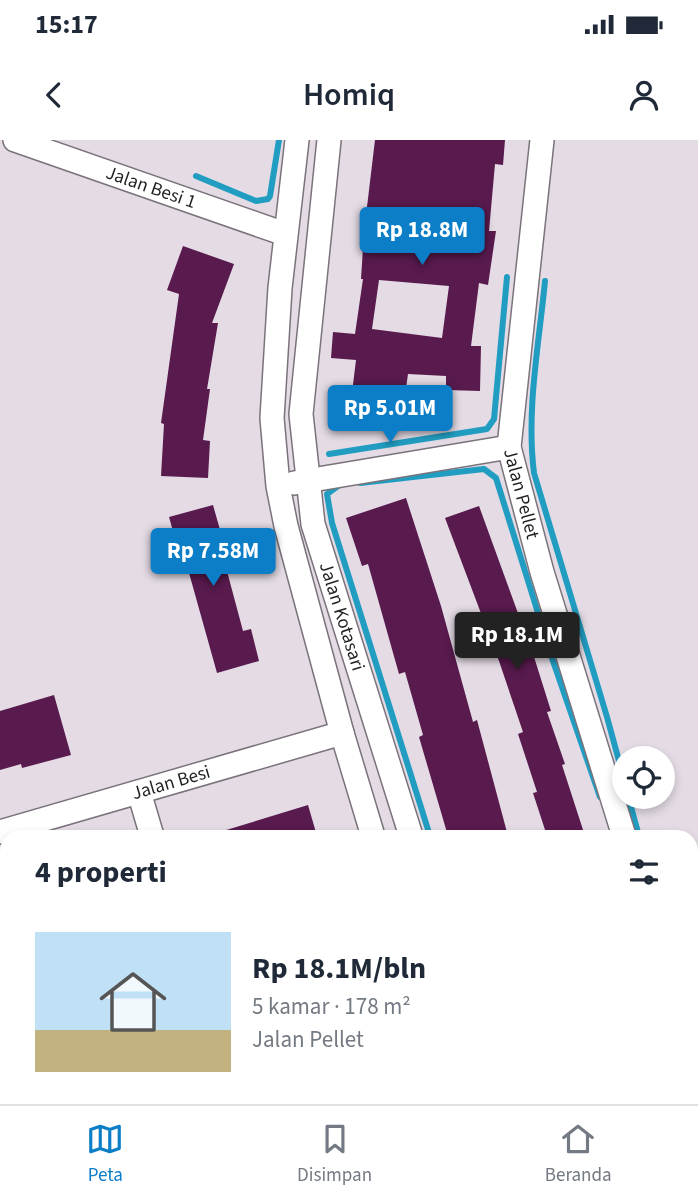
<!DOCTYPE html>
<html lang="id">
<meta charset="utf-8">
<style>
body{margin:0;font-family:"Source Sans 3",sans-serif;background:#f6f6f7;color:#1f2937;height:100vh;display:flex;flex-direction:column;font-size:26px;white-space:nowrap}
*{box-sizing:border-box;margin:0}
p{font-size:23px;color:#747a83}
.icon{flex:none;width:38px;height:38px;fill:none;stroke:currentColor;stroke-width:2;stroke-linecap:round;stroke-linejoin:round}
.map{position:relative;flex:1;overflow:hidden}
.side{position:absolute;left:0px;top:690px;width:698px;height:275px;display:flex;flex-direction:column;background:#fff;border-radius:21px 21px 0 0;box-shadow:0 4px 10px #0003}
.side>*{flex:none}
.buttons{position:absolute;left:612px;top:606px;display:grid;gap:14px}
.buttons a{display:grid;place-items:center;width:63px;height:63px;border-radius:50%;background:#fff;box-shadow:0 4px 10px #0003;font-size:35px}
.price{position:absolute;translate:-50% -60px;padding:0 16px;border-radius:7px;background:#0c7ec8;color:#fff;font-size:23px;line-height:46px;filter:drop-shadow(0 2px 4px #0008)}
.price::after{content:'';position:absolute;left:50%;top:42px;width:21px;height:16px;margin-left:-10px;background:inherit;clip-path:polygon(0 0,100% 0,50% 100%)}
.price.on{background:#222;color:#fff}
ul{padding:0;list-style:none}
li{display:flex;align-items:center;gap:21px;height:175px;padding:0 35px}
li+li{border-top:2px solid #e0e1e3}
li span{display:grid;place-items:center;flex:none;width:196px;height:140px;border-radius:0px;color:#555}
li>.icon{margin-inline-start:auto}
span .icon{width:84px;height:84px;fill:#fffc;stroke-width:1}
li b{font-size:30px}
h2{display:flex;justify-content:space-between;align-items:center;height:84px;padding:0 35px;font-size:30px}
.status{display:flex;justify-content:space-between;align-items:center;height:49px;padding:0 35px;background:#fff;direction:ltr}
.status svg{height:19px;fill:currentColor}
header{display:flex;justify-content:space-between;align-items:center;height:91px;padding:0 35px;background:#fff;font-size:32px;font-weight:600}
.tabs{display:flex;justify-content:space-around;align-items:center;height:98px;border-top:2px solid #e0e1e3;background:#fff;font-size:19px;color:#747a83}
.tabs a{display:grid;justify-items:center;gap:4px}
.tabs .on{color:#0c7ec8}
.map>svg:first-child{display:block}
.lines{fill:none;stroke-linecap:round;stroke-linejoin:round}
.stream{stroke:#219dc1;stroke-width:6}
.building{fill:#591a4e;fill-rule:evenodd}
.minor-casing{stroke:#7a737b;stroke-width:26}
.minor{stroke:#fff;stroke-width:23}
.labels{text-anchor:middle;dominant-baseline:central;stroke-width:7;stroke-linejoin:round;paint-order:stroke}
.street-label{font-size:19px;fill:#221f23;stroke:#fff}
</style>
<div class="status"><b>15:17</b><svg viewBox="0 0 49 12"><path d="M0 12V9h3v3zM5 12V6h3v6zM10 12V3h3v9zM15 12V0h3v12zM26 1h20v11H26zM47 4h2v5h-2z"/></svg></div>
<header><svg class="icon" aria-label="back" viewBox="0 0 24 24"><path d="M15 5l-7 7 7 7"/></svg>Homiq<svg class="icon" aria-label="person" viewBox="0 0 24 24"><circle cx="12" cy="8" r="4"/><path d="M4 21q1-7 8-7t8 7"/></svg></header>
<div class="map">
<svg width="698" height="964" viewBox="0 0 698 964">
<rect width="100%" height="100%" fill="#e4dbe5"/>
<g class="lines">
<g class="stream">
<polyline points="196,36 256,61 268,59 270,56 279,0"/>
<path d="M545,141C539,204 526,270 534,333L607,577L625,643"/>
<polyline points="329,314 487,289 494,279 507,137"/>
<polyline points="360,343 484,329 496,338 553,521 600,657"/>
<polyline points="338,346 327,354 332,383 430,696"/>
<polyline points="628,656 639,696"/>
<polyline points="691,815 698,826"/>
<polyline points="536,957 542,964"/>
</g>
</g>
<g class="building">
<path d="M375,0H505L503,25L495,24L489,91H496L488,145L479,143L471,206H481L480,251L446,250V236L408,234L403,270L351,261L356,220L331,218L333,192L355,194L363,139H361L364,92ZM379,140L449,146L442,198L372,189Z"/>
<polygon points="183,106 234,124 212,183 218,183 207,249 210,249 203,300 210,301 208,338 161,336 164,284 161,283 179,154 167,150"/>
<polygon points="406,358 441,466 473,582 477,580 508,696 448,696 419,597 423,595 405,532 399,534 368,424 362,426 346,378"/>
<polygon points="213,365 224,404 220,405 243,491 251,489 259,521 217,533 184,415 180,416 169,377"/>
<polygon points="479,366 535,520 551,571 547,572 565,624 562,625 585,696 547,696 533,653 537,652 518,594 523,592 499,521 445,378"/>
<polygon points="54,555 71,615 22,628 21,624 0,630 0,571"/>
<polygon points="308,665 317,696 224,696 223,691"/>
</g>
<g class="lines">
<defs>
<g id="minor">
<path id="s1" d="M15,0L285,94"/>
<polyline points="297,0 280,148 272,278 278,346 286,386 342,593 373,696"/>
<path id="s2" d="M329,0L301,274L313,384L411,696"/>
<path id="s3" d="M542,0L509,307L542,432L624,696"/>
<polyline points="294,343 509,307"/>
<polyline points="139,652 152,696"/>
<path id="s4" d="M0,692L342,593"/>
<polyline points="691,836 698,844"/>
<polyline points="0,915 7,913"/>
<polyline points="237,957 239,964"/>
<polyline points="520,957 525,964"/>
<polyline points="482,964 492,957"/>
</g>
</defs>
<use href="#minor" class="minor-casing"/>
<use href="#minor" class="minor"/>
</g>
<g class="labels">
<g class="street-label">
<text stroke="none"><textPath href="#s1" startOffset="144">Jalan Besi 1</textPath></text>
<text stroke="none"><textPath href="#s3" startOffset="357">Jalan Pellet</textPath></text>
<text stroke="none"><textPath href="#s2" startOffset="483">Jalan Kotasari</textPath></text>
<text stroke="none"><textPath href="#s4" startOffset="178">Jalan Besi</textPath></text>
</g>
</g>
</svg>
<div class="buttons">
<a><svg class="icon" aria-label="locate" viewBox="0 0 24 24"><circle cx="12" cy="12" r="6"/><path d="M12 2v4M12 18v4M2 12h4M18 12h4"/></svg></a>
</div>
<b class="price" style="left:422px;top:127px">Rp 18.8M</b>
<b class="price" style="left:390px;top:305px">Rp 5.01M</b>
<b class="price" style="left:213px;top:448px">Rp 7.58M</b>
<b class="price on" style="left:517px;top:532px">Rp 18.1M</b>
<section class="side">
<h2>4 properti<svg class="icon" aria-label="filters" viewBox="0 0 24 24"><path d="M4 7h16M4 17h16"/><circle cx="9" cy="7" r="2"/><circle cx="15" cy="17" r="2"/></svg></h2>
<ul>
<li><span style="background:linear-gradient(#bfe0f5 70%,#c2b280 0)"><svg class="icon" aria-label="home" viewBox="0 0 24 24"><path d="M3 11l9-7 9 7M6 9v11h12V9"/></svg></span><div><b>Rp 18.1M/bln</b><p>5 kamar · 178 m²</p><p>Jalan Pellet</p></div></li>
</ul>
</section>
</div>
<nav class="tabs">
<a class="on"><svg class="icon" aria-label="map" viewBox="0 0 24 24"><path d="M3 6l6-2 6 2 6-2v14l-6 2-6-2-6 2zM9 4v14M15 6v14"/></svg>Peta</a>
<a><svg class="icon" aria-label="saved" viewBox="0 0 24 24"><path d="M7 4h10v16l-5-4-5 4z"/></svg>Disimpan</a>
<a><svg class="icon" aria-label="home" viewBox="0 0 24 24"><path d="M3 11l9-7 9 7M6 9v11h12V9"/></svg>Beranda</a>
</nav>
